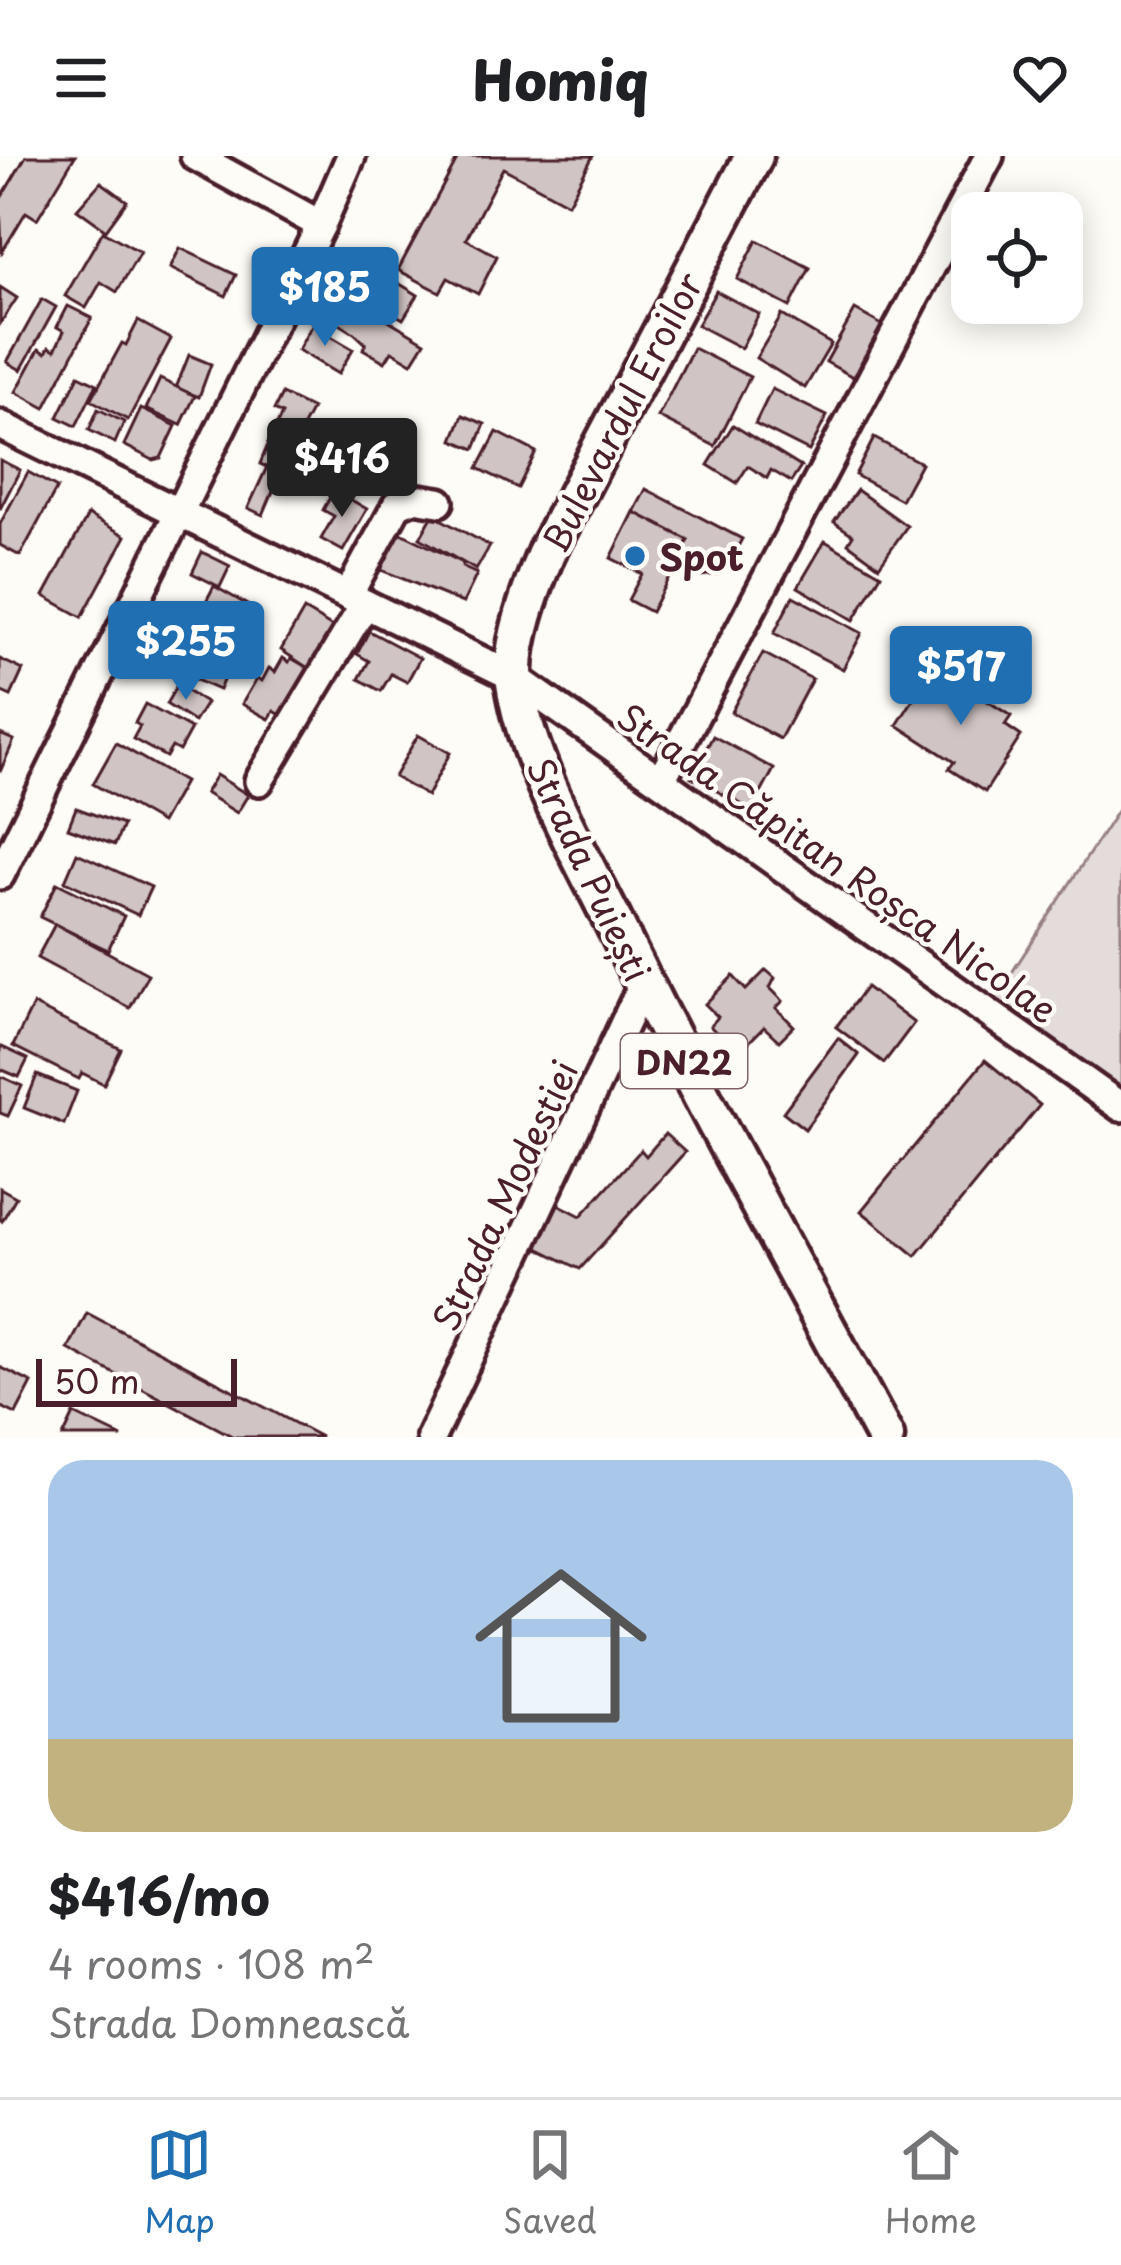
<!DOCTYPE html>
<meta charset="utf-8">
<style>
body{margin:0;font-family:"Playpen Sans",sans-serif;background:#f6f6f6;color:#202124;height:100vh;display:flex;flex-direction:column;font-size:45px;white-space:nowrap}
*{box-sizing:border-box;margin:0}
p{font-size:39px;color:#757577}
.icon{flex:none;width:66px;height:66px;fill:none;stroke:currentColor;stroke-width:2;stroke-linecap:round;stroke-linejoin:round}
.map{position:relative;height:1281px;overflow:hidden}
.details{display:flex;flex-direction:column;background:#fff;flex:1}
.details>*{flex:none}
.fabs{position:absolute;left:951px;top:36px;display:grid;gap:24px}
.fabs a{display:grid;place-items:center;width:132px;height:132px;border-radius:24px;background:#fff;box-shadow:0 6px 30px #0003;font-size:60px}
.scale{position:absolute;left:36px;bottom:30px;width:201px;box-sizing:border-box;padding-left:12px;border:6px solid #4a1f2b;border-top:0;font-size:33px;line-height:42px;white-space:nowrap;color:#4a1f2b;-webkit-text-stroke:9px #fdfcf7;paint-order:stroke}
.price{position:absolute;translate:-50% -102px;padding:0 27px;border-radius:12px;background:#1f6fb2;color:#fff;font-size:39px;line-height:78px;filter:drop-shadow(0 3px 6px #0008)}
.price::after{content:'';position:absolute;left:50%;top:72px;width:36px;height:27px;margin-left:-18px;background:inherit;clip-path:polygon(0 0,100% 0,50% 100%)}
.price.current{background:#222;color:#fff}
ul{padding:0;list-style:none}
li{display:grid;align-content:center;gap:24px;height:636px;padding:0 48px}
li span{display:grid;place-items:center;height:372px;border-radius:36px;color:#555}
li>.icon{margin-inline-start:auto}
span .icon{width:216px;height:216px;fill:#fffc;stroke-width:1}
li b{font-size:51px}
header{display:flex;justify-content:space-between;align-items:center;height:156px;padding:0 48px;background:#fff;font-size:54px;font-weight:800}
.dock{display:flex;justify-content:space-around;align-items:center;height:168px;border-top:3px solid #e0e0e0;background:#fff;font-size:33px;color:#757577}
.dock a{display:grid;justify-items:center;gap:6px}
.dock .current{color:#1f6fb2}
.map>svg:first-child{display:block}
.green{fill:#e3dcda;stroke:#967e82;stroke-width:3}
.building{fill:#d0c5c4;stroke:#4a1f2b;stroke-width:3}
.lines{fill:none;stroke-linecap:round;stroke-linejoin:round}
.minor-casing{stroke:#4a1f2b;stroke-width:36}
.major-casing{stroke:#4a1f2b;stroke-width:45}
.minor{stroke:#fdfcf7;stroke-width:27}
.major{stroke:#fdfcf7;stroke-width:36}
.poi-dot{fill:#1f6fb2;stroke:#fdfcf7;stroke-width:4.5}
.labels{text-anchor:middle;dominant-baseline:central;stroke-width:9;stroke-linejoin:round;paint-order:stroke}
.shield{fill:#fdfcf7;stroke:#806168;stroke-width:3}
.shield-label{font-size:33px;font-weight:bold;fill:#4a1f2b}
.street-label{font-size:36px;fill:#4a1f2b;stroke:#fdfcf7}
.poi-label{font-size:36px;font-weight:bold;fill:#4a1f2b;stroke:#fdfcf7;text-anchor:start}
</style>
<header><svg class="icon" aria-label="menu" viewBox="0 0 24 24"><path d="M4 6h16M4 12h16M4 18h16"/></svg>Homiq<svg class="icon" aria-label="heart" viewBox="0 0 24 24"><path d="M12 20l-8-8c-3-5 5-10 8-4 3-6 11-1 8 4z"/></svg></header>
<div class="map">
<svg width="1121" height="1281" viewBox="0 0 1121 1281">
<rect width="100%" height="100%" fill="#fdfcf7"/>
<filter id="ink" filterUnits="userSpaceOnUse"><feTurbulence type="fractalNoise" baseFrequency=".00833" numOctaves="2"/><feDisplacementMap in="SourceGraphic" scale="24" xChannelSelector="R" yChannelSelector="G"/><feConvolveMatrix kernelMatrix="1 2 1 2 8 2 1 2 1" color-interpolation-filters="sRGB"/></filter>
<g filter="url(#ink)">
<polygon class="green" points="1121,649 1121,932 994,844"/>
<g class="building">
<polygon points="26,0 75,0 37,63 26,56 2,96 0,44"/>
<polygon points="459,0 593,0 568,47 503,12 466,83 497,100 478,138 448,122 440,136 398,114"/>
<polygon points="101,26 127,45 106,74 77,53"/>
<polygon points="103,75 140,96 117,136 101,126 86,152 65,140"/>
<polygon points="757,84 810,112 790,151 737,123"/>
<polygon points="180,92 236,119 226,140 170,112"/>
<polygon points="369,109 418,139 403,163 354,133"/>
<polygon points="0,131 17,142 0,168"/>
<polygon points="335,132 425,186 412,207 392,195 385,206 363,193 366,188 354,177 321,156"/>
<polygon points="716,135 759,158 741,192 697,169"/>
<polygon points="42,143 56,151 21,214 7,206"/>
<polygon points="68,150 92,162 45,252 16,236 39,193 46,197 49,191 55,194 64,175 57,171"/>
<polygon points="855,154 882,169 853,221 826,206"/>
<polygon points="782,159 831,188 805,232 756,202"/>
<polygon points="138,165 171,183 128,264 91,244 122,187 126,189"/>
<polygon points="312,169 353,193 338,218 298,194"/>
<polygon points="693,192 750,221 715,290 658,261"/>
<polygon points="189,199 211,208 199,241 176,232"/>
<polygon points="79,219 97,228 76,270 58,261"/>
<polygon points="160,223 195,240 181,269 146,253"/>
<polygon points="772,233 827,260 809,295 755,268"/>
<polygon points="282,238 312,253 288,298 268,287 282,258 274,254"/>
<polygon points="98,253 124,266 115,287 89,274"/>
<polygon points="141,253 176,270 161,302 153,304 124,289"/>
<polygon points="463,259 485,268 475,293 453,284"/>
<polygon points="733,269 801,311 791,326 771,314 767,322 748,310 737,327 708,309"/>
<polygon points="497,276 536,296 518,332 478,312"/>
<polygon points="874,282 921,307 901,344 855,319"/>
<polygon points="363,284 386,298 369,329 346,316"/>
<polygon points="267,291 288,300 263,359 248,352 267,311 260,308"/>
<polygon points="0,304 20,314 0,353"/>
<polygon points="28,316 57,332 20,400 0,389 0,368"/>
<polygon points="646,333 742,383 729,407 718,418 700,420 677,406 688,384 634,356"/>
<polygon points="334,334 367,353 343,395 321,383 334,360 323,354"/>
<polygon points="857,334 907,370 879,410 848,387 853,379 834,366"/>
<polygon points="634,356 688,384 651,456 628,444 642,418 611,402"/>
<polygon points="88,359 126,380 82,461 44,440"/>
<polygon points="433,359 490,390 476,414 420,382"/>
<polygon points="399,376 463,407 462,411 477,418 463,447 381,414"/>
<polygon points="825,385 881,418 854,464 798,431"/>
<polygon points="202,396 230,410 220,431 192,417"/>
<polygon points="214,430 251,451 226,497 188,477 193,466 188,464 197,447 203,451"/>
<polygon points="793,440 862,477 843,513 774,477"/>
<polygon points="304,454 334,472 308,512 281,494"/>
<polygon points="369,475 420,502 407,526 391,518 381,535 359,523 369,505 357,498"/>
<polygon points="199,487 233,501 219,534 185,519"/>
<polygon points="763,497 812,523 780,583 731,556"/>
<polygon points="283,502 289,506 291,502 308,512 281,559 274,555 269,563 242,548 257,522 262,525 269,512 275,516"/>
<polygon points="0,503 23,514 11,540 0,535"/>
<polygon points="934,511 1011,560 1005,569 1021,580 985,636 949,613 954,606 897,569"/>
<polygon points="177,529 206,547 194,566 166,548"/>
<polygon points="145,548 191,573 179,595 172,591 166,601 133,583 140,570 135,567"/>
<polygon points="0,578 14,584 0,616"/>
<polygon points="418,579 450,597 427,640 394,621"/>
<polygon points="713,580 774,613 752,654 691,621"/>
<polygon points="116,587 184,626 161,667 93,628"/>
<polygon points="216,619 248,639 237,657 205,637"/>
<polygon points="76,652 123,669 115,689 68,672"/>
<polygon points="77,697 151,731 138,759 65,725"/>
<polygon points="57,727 124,760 108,794 40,761"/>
<polygon points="55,768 148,818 130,852 37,802"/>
<polygon points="766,814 775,822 770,832 783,845 776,852 794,870 779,885 764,871 737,898 710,870 718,861 705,848 733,820 746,834"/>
<polygon points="866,831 914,867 884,907 836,871"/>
<polygon points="33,849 121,893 104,928 82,917 79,923 13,890"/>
<polygon points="838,882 859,899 805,973 783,956"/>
<polygon points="0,890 28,903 19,921 0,913"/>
<polygon points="985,904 1040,949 916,1100 861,1055"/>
<polygon points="37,919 77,935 64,968 24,952"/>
<polygon points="0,920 22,930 8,960 0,957"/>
<polygon points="665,978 685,996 580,1113 532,1089 554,1046 581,1060 641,994 646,1000"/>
<polygon points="0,1032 16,1041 2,1065 0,1063"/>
<polygon points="87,1157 321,1281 234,1281 68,1193"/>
<polygon points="0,1211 32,1227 16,1258 0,1250"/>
<polygon points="74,1258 122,1281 63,1281"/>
</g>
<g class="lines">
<defs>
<g id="minor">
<polyline points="195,0 321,69"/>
<polyline points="0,269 514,521 1121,951"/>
<polyline points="348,439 397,349 413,342 439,346"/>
<polyline points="661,624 989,0"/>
<polyline points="259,625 365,448"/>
<polyline points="0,719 321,69 351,0"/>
<polyline points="431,1281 643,828"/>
</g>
<path id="major" d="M754,0L547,395C533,429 509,489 515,527C527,606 576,691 612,763C697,938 793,1109 885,1281"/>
</defs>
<use href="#minor" class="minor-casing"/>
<use href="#major" class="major-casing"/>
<use href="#minor" class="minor"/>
<use href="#major" class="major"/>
</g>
</g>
<circle class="poi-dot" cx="635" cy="400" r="12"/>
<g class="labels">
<rect class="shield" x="621" y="878" width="126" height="54" rx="9"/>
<g class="shield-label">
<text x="684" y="905">DN22</text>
</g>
<g class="street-label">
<text transform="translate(621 256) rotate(-63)">Bulevardul Eroilor</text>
<text transform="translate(838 706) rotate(35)">Strada Căpitan Roșca Nicolae</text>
<text transform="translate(590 713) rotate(65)">Strada Puiești</text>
<text transform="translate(504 1039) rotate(-65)">Strada Modestiei</text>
</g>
<g class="poi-label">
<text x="659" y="400">Spot</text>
</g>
</g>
</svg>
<div class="fabs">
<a><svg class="icon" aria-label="locate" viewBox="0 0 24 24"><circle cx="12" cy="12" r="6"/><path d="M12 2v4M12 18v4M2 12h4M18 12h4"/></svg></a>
</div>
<div class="scale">50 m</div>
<b class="price" style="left:325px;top:193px">$185</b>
<b class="price current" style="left:342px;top:364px">$416</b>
<b class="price" style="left:186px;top:547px">$255</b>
<b class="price" style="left:961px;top:572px">$517</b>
</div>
<section class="details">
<ul>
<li><span style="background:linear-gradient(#a9c7e8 75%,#c2b280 0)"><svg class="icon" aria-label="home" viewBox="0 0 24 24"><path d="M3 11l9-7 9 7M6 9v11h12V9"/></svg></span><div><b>$416/mo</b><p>4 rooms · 108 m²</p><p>Strada Domnească</p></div></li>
</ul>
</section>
<nav class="dock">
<a class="current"><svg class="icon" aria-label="map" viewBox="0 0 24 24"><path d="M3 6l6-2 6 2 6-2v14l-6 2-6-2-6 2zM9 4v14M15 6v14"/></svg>Map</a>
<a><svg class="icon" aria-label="saved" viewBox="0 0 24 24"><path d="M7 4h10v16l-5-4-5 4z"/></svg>Saved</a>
<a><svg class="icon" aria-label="home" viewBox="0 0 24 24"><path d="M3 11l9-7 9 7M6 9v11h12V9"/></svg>Home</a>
</nav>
